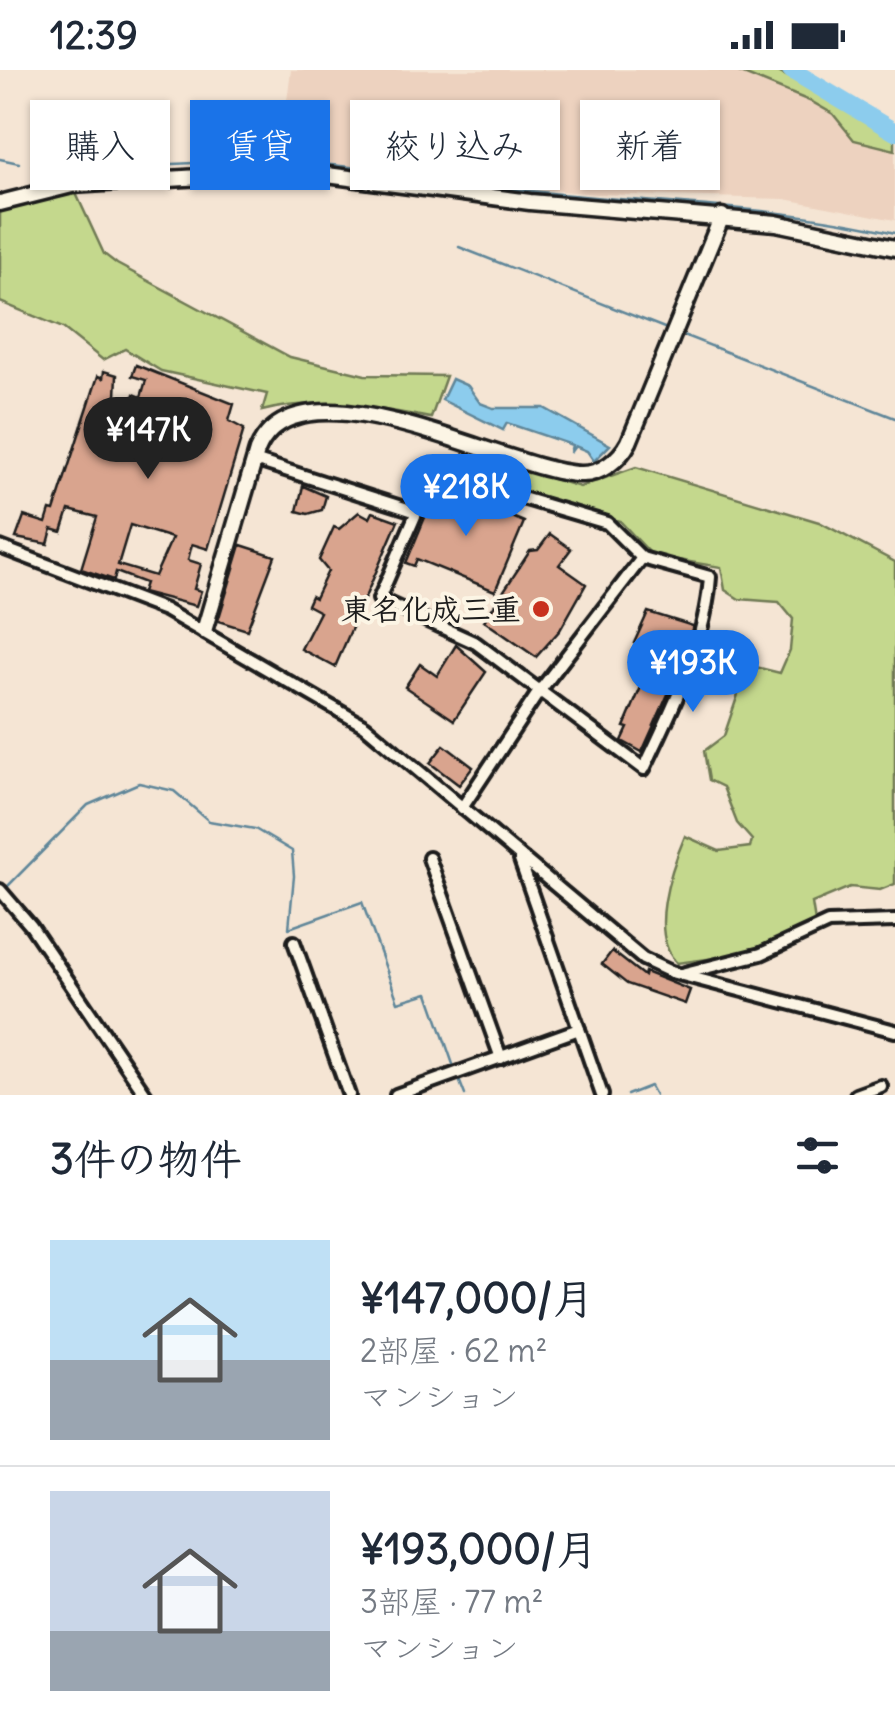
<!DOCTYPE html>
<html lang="ja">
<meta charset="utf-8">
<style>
body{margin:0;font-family:Delius,"Klee One",sans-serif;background:#f2f2f3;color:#1f2937;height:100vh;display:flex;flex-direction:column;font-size:38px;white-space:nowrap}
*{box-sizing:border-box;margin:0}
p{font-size:32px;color:#747a83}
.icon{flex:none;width:55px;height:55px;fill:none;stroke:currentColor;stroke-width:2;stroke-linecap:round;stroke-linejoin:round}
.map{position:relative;height:1025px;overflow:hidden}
.drawer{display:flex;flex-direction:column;background:#fff;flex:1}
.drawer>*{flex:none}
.guide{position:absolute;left:30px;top:30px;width:835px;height:90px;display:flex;gap:20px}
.price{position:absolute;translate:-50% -85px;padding:0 22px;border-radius:35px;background:#1a73e8;color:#fff;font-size:32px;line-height:65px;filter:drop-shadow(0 2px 5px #0008)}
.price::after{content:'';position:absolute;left:50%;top:60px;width:30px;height:22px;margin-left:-15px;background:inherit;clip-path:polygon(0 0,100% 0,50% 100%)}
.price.current{background:#222;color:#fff}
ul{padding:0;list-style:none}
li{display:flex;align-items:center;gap:30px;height:250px;padding:0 50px}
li+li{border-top:2px solid #e0e1e3}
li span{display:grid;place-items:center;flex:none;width:280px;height:200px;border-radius:0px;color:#555}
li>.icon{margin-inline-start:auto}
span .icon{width:120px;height:120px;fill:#fffc;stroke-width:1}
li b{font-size:42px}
h2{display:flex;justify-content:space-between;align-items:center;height:120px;padding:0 50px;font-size:42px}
.chip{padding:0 35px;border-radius:0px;background:#fff;box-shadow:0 2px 8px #0004;font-size:35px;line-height:90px}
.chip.current{background:#1a73e8;color:#fff}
.status{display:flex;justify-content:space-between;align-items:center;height:70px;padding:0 50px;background:#fff;direction:ltr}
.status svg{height:28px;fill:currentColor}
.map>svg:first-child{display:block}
.built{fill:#edd2bf}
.green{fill:#c4d88d;stroke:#707a54;stroke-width:2.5}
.water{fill:#8ccced;stroke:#5f8699;stroke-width:2.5}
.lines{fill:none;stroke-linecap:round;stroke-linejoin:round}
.stream{stroke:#5f8699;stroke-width:2.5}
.river{stroke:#8ccced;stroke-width:18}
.building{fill:#d9a48e;stroke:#1c1c1c;stroke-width:2.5;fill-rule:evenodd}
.street-casing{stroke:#1c1c1c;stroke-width:18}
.secondary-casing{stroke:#1c1c1c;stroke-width:21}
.street{stroke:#fcf5e5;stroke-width:10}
.secondary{stroke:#fcf5e5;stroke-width:14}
.poi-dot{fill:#c8321e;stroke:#fcf5e5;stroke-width:4}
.labels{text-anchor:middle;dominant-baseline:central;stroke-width:8;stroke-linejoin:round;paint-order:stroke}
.poi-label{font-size:30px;font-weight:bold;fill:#1c1c1c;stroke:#fcf5e5;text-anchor:end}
</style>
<div class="status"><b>12:39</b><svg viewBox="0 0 49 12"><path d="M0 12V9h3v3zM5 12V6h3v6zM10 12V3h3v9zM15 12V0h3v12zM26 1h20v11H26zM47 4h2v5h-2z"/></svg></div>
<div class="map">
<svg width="895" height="1025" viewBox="0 0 895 1025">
<rect width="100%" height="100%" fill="#f5e5d4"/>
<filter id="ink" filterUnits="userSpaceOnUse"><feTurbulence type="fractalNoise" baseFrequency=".01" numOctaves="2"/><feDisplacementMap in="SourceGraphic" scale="20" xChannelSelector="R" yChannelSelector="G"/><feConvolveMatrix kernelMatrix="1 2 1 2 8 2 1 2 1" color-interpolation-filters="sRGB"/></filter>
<g filter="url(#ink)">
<polygon class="built" points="291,0 734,0 812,32 833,44 854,70 895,80 895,150 785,129 596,124 450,112 280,85"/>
<g class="green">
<polygon points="734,0 774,0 841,32 895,68 895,80 854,70 833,44 812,32"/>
<path d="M74,119L104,184L117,194L290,287L365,305L446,306L431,348C376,338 318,326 262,341L267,324L161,301L125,279L103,290L63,258L0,232V141Z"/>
<path d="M478,387L580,417L636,397L819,452L895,492V814L880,820L850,817L812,833L815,852L746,884L677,893C648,864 671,799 685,766L719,781L750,777L752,770L737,753L723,717L709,710L704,681L724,666L748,595L780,603L790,580L793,549L779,532L739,529L725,520L721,497L653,486L620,451L470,408Z"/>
</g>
<polygon class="water" points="452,309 468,316 480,333 493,338 544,338 610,375 594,391 587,381 575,376 570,383 572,375 507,353 503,360 442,330"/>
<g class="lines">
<g class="stream">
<polyline points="0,89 19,93"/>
<path d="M270,91C362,94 450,112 541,122C659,135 780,135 895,163"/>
<polyline points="32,95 87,98 258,90"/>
<polyline points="459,177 667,259"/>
<polyline points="683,265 895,348"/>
<polyline points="7,817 88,735 139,713 174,721 209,751 255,759 292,781 294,806 289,858 362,832 398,932 428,923 455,1000"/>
<polyline points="458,1007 465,1025"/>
<polyline points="627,1025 650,1016 655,1025"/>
</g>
<polyline class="river" points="791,0 895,62"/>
</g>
<g class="building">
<polygon points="500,86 529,89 525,110 520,109 517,114 488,105 489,96 498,97"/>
<path d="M136,295L234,334L229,351L244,359L208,479L192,474L188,490L201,494L194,519L201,521L196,536L142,522L145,513L116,502L114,510L81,499L97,447L69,440L62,462L52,459L48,474L16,468L24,446L46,453L50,440L54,441L98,306L103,308L104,301L117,305L116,327L132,332L134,324L141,327L146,310L132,306ZM130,455L172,468L155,506L118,495Z"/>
<polygon points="303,416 326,426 322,440 308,444 297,441"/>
<polygon points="438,416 524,452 495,521 417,489 414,496 406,493"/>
<polygon points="359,442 370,448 373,442 398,451 335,597 301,579 320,542 307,535 311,526 315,528 328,501 319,490 334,457 339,459"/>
<polygon points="550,464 571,479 559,495 586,514 560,560 536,587 484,551 530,481 538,480"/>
<polygon points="241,475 275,486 247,560 218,551"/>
<polygon points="648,542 693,556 678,602 642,682 622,671 628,658 624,657 656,582 634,573"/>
<polygon points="456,575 486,602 454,650 405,617 420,594 437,606"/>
<polygon points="444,675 473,697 459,715 430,693"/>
<polygon points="612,881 644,906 645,902 690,920 685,934 627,914 602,894"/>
</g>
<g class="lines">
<defs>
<g id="street">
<polyline points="254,390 417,442"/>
<path d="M434,402L607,453L642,488L710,507C705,576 673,637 644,699L476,573L379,529Z"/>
<polyline points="0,477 165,540 365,656 643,889 671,902 895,961"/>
<polyline points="462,738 538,623 642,488"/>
<polyline points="429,788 501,988"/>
<polyline points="520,790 602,1025"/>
<polyline points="0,820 31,856 146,1025"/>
<polyline points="294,872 349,1025"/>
<polyline points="685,903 761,884 828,853 895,851"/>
<polyline points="396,1025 579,959"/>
<polyline points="856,1025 881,1016"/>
</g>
<g id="secondary">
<polyline points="0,133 72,115 297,101 530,132 776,153 895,178"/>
<path d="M204,561L257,381C298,282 507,402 580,404C601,405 620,389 629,372L722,146"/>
</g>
</defs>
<use href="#street" class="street-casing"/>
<use href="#secondary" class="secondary-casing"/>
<use href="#street" class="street"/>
<use href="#secondary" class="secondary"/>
</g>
</g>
<circle class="poi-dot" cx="541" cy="539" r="10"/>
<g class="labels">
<g class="poi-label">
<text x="521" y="539">東名化成三重</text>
</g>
</g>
</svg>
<b class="price current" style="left:148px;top:412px">¥147K</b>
<b class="price" style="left:466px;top:469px">¥218K</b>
<b class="price" style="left:693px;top:645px">¥193K</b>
<div class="guide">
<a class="chip">購入</a>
<a class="chip current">賃貸</a>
<a class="chip">絞り込み</a>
<a class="chip">新着</a>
</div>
</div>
<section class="drawer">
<h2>3件の物件<svg class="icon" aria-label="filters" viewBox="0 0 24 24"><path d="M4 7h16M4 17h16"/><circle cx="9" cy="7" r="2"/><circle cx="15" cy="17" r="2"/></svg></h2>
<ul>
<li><span style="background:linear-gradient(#bfe0f5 60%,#9aa5b1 0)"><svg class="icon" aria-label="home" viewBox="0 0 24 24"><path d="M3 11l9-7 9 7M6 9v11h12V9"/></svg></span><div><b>¥147,000/月</b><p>2部屋 · 62 m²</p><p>マンション</p></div></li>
<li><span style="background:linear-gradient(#c9d6e8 70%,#9aa5b1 0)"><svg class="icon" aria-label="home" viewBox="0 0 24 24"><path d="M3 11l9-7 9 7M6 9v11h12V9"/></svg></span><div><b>¥193,000/月</b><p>3部屋 · 77 m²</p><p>マンション</p></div></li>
</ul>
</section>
